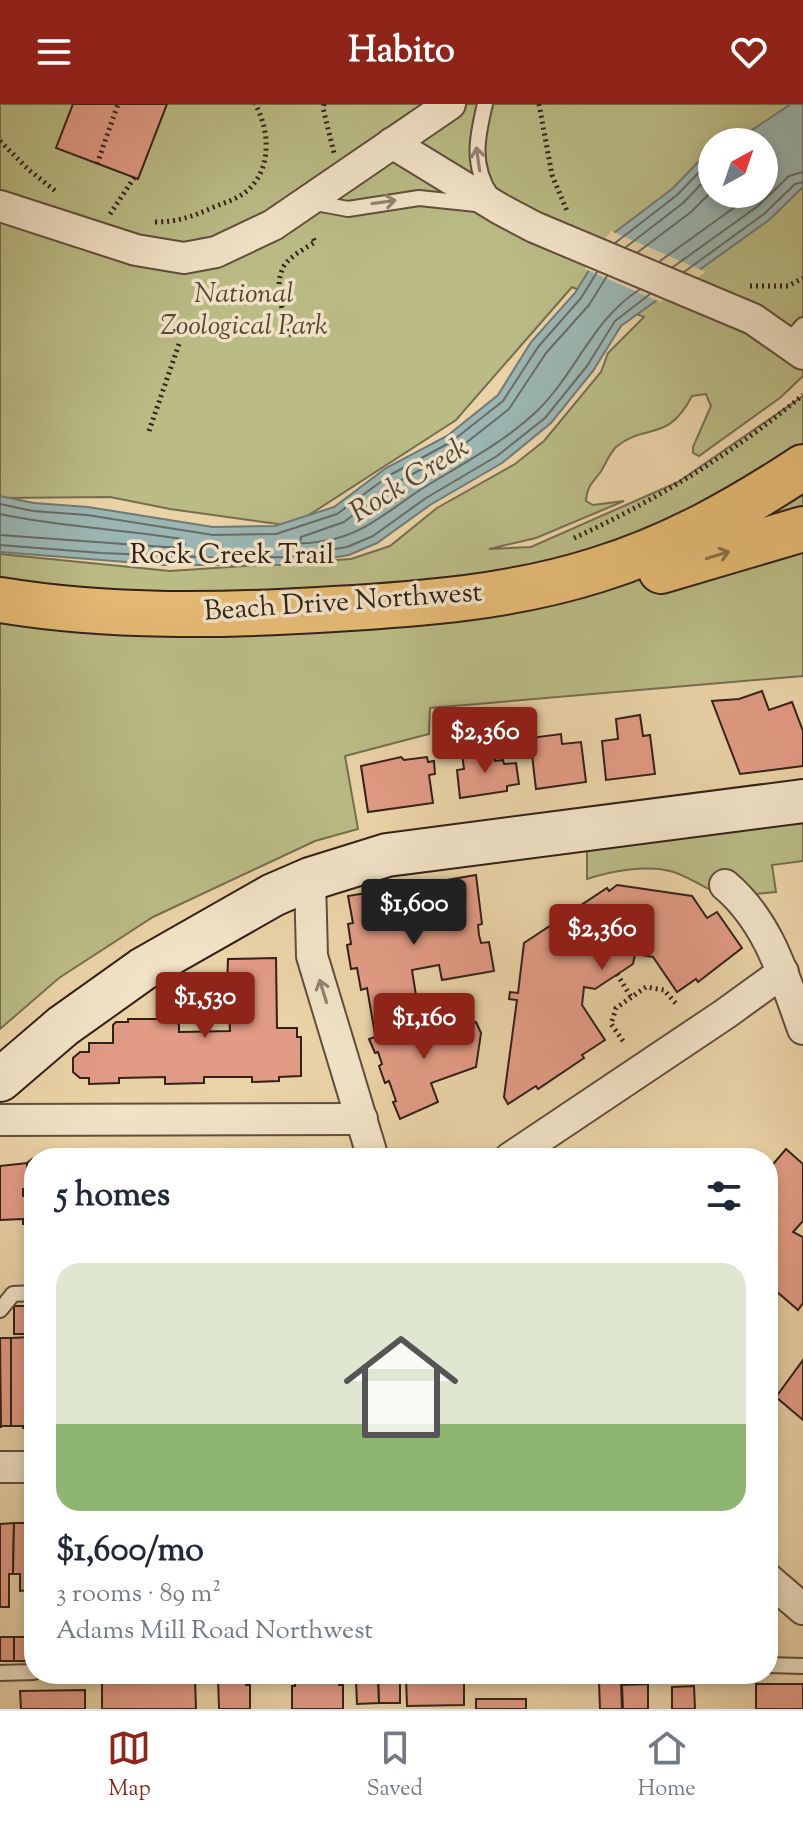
<!DOCTYPE html>
<meta charset="utf-8">
<style>
body{margin:0;font-family:"Sorts Mill Goudy",serif;background:#f2f2f3;color:#1f2937;height:100vh;display:flex;flex-direction:column;font-size:30px;white-space:nowrap}
*{box-sizing:border-box;margin:0}
p{font-size:26px;color:#747a83}
.icon{flex:none;width:44px;height:44px;fill:none;stroke:currentColor;stroke-width:2;stroke-linecap:round;stroke-linejoin:round}
.map{position:relative;flex:1;overflow:hidden}
.sheet{position:absolute;left:24px;top:1044px;width:754px;height:536px;display:flex;flex-direction:column;background:#fff;border-radius:32px;box-shadow:0 4px 12px #0003}
.sheet>*{flex:none}
.needle{width:52px;rotate:40deg}
.controls{position:absolute;left:698px;top:24px;display:grid;gap:16px}
.controls a{display:grid;place-items:center;width:80px;height:80px;border-radius:50%;background:#fff;box-shadow:0 4px 12px #0003;font-size:40px}
.price{position:absolute;translate:-50% -68px;padding:0 18px;border-radius:8px;background:#8f2418;color:#fff;font-size:26px;line-height:52px;filter:drop-shadow(0 2px 4px #0008)}
.price::after{content:'';position:absolute;left:50%;top:48px;width:24px;height:18px;margin-left:-12px;background:inherit;clip-path:polygon(0 0,100% 0,50% 100%)}
.price.selected{background:#222;color:#fff}
ul{padding:0;list-style:none}
li{display:grid;align-content:center;gap:16px;height:424px;padding:0 32px}
li+li{border-top:2px solid #e0e1e3}
li span{display:grid;place-items:center;height:248px;border-radius:24px;color:#555}
li>.icon{margin-inline-start:auto}
span .icon{width:144px;height:144px;fill:#fffc;stroke-width:1}
li b{font-size:34px}
h2{display:flex;justify-content:space-between;align-items:center;height:96px;padding:0 32px;font-size:34px}
header{display:flex;justify-content:space-between;align-items:center;height:104px;padding:0 32px;background:#8f2418;color:#fff;font-size:36px;font-weight:700}
.tabs{display:flex;justify-content:space-around;align-items:center;height:112px;border-top:2px solid #e0e1e3;background:#fff;font-size:22px;color:#747a83}
.tabs a{display:grid;justify-items:center;gap:4px}
.tabs .selected{color:#8f2418}
.map>svg:first-child{display:block}
.green{fill:#babb85;stroke:#766e4f;stroke-width:2;fill-rule:evenodd}
.water{fill:#9bb6b2;stroke:#717a75;stroke-width:2}
.pier{fill:#ead3a7}
.lines{fill:none;stroke-linecap:round;stroke-linejoin:round}
.shore{stroke:#676c66;stroke-width:2}
.building{fill:#e29b85;stroke:#332119;stroke-width:2}
.lane-casing{stroke:#614e3c;stroke-width:18}
.street-casing{stroke:#614e3c;stroke-width:34}
.secondary-casing{stroke:#332119;stroke-width:46}
.primary-casing{stroke:#332119;stroke-width:48}
.path{stroke:#332119;stroke-width:5;stroke-dasharray:2 4;stroke-linecap:butt}
.lane{stroke:#f1e2c6;stroke-width:14}
.street{stroke:#f1e2c6;stroke-width:30}
.secondary{stroke:#f1e2c6;stroke-width:42}
.primary{stroke:#e5ba74;stroke-width:44}
.oneway{stroke:#928270}
.oneway2{stroke:#8c6e46}
.labels{text-anchor:middle;dominant-baseline:central;stroke-width:7;stroke-linejoin:round;paint-order:stroke}
.park-label{font-size:28px;font-style:italic;fill:#554834;stroke:#f1e2c6}
.street-label{font-size:28px;fill:#332119;stroke:#f1e2c6}
.water-label{font-size:30px;font-style:italic;fill:#4d463f;stroke:#f1e2c6}
</style>
<header><svg class="icon" aria-label="menu" viewBox="0 0 24 24"><path d="M4 6h16M4 12h16M4 18h16"/></svg>Habito<svg class="icon" aria-label="heart" viewBox="0 0 24 24"><path d="M12 20l-8-8c-3-5 5-10 8-4 3-6 11-1 8 4z"/></svg></header>
<div class="map">
<svg width="803" height="1605" viewBox="0 0 803 1605">
<rect width="100%" height="100%" fill="#ead3a7"/>
<filter id="stains"><feTurbulence type="fractalNoise" baseFrequency=".0025" numOctaves="4"/><feColorMatrix values="0 0 0 0 .2 0 0 0 0 .09 0 0 0 0 .02 0 0 0 .5 -.17"/></filter>
<radialGradient id="worn" r=".72"><stop offset=".6" stop-color="#630" stop-opacity="0"/><stop offset="1" stop-color="#630" stop-opacity=".3"/></radialGradient>
<g class="green">
<path d="M0,0H803V272L781,293L699,352L693,349V343L711,302L706,290L692,292C667,340 646,318 616,343C609,350 605,362 599,370C591,380 587,383 586,397L593,401L624,397L536,434L489,445L531,443L678,378L803,292V572L430,604L429,630L345,652L358,725L315,737L153,813L59,874L0,925V450L170,467L351,455L390,442L437,404L515,360L544,337L601,268L608,249L644,213L572,183L456,316L292,422L170,405L110,393L0,394ZM712,38H764V90H712Z"/>
<path d="M803,713V757L772,761L776,788L755,790L731,770L711,786C698,780 683,770 670,767C645,761 611,767 587,775V741Z"/>
</g>
<polygon class="water" points="791,0 803,0 803,83 769,116 621,222 593,267 551,319 502,359 430,401 377,439 349,451 288,461 164,461 0,448 0,392 34,399 88,403 213,423 275,422 334,403 386,364 447,332 498,291 531,238 575,189 610,132 672,85 709,47 712,45 712,90 764,90 764,38 728,38 746,30"/>
<polygon class="pier" points="611,127 706,168 660,198 585,165"/>
<g class="lines">
<g class="shore">
<polyline points="615,139 677,91 712,55"/>
<polyline points="626,143 683,99 712,69"/>
<polyline points="638,148 691,108 712,87"/>
<polyline points="660,157 753,90"/>
<polyline points="673,163 758,102 789,72 803,68"/>
<polyline points="684,168 764,110 795,80 803,78"/>
<path d="M607,172L589,201L546,249L509,305L457,346L396,379L344,418L301,433L300,439C308,440 316,438 324,437C363,431 388,407 420,386C460,361 502,340 537,307C576,269 593,215 639,186"/>
<polyline points="0,400 33,407 87,411 213,431 276,430 337,410 390,371 451,338 503,297 538,243 581,194 597,168"/>
<path d="M0,410C60,423 122,425 182,435L185,440L182,443H165L0,431"/>
<polyline points="0,441 101,449 225,454 287,453 347,443 373,432 426,394 497,352 545,314 587,262 615,217 650,190"/>
</g>
</g>
<g class="building">
<polygon points="73,0 167,0 138,75 56,44"/>
<polygon points="762,587 769,606 792,598 803,627 803,662 740,670 712,597 739,595"/>
<polygon points="640,611 643,632 650,631 655,670 606,676 602,637 618,635 616,615"/>
<polygon points="561,630 562,640 581,638 586,678 536,685 530,634"/>
<polygon points="494,645 495,657 503,656 504,660 516,659 519,680 507,682 507,687 460,694 457,666 464,665 462,650"/>
<polygon points="401,653 404,656 427,653 428,658 434,657 435,670 429,671 433,699 368,708 361,662"/>
<polygon points="476,771 482,820 478,821 479,831 481,839 489,838 494,867 442,876 439,861 412,866 417,898 424,897 425,904 419,907 420,914 375,930 367,884 361,886 357,864 351,865 347,841 351,840 348,820 353,819 348,792 391,785 395,810 439,802 435,778"/>
<polygon points="617,781 692,792 707,814 717,808 742,844 698,878 696,875 677,888 653,853 635,850 633,860 595,885 584,883 582,901 605,936 582,951 584,954 538,985 536,982 508,1000 504,993 517,896 509,895 510,888 518,889 524,839 607,784 609,787"/>
<polygon points="276,854 277,924 297,924 297,933 301,933 301,972 279,973 279,977 252,978 252,973 204,973 204,979 165,980 165,973 119,974 119,979 89,980 89,974 80,974 73,968 73,954 80,948 89,948 89,939 113,939 113,921 116,918 128,918 128,915 164,915 164,917 176,917 179,921 179,928 230,927 229,908 226,908 228,855"/>
<polygon points="415,916 420,930 445,921 448,927 476,918 481,929 476,963 431,979 438,998 400,1015 393,998 396,997 389,977 385,979 379,962 382,960 378,948 375,949 369,935 375,933 375,930"/>
<polygon points="786,1045 803,1060 803,1117 793,1128 803,1133 803,1199 798,1206 768,1180 768,1066"/>
<polygon points="32,1055 34,1087 28,1087 27,1059"/>
<polygon points="27,1059 28,1084 23,1085 23,1092 28,1092 29,1120 23,1120 23,1115 0,1116 0,1062"/>
<rect x="14" y="1202" width="20" height="28"/>
<polygon points="30,1233 34,1265 32,1275 34,1323 23,1324 23,1322 11,1322 11,1234"/>
<polygon points="0,1234 11,1234 11,1322 1,1322 1,1324"/>
<polygon points="803,1256 803,1316 776,1293"/>
<polygon points="14,1419 13,1470 9,1470 9,1503 0,1503 0,1420"/>
<polygon points="14,1419 34,1419 34,1486 20,1487 20,1470 13,1470"/>
<rect x="0" y="1533" width="14" height="24"/>
<rect x="14" y="1533" width="20" height="24"/>
<polygon points="504,1570 525,1570 525,1578 504,1577"/>
<polygon points="464,1573 464,1601 407,1602 406,1574"/>
<polygon points="218,1574 245,1574 246,1581 250,1581 250,1605 219,1605"/>
<polygon points="195,1575 196,1605 102,1605 102,1576"/>
<polygon points="295,1576 339,1576 339,1581 343,1581 343,1605 292,1605 292,1582 295,1582"/>
<polygon points="400,1576 400,1599 379,1599 378,1577"/>
<polygon points="356,1577 378,1577 379,1599 357,1600"/>
<polygon points="621,1577 622,1605 600,1605 599,1578"/>
<polygon points="648,1580 648,1605 623,1605 622,1581"/>
<rect x="756" y="1580" width="47" height="25"/>
<polygon points="694,1582 695,1605 672,1605 672,1583"/>
<polygon points="85,1586 85,1605 21,1605 20,1587"/>
<rect x="476" y="1595" width="50" height="10"/>
</g>
<g class="lines">
<defs>
<g id="lane">
<path d="M485,0C477,33 471,61 491,91"/>
<polyline points="310,98 348,105 419,94 476,100"/>
<polyline points="788,238 803,221"/>
<polyline points="0,1206 13,1190 34,1189"/>
<polyline points="768,1561 803,1562"/>
<polyline points="0,1569 34,1568"/>
</g>
<g id="street">
<polyline points="392,39 500,105 534,123 753,215 803,250"/>
<polyline points="0,102 136,146 184,154 216,148 273,121 450,0"/>
<polyline points="310,775 312,852 373,1054"/>
<path d="M725,781C769,818 784,873 803,925"/>
<polyline points="0,1016 362,1015"/>
<polyline points="510,1054 725,910 783,868"/>
<polyline points="0,1363 34,1363"/>
<polyline points="768,1475 803,1505"/>
</g>
<polyline id="secondary" points="0,976 63,922 143,865 273,791 310,775 387,751 803,697"/>
<g id="primary">
<polyline points="661,467 803,425"/>
<path d="M0,496C109,514 224,512 334,505C422,500 512,493 597,466C672,443 738,406 803,363"/>
</g>
</defs>
<use href="#lane" class="lane-casing"/>
<use href="#street" class="street-casing"/>
<use href="#secondary" class="secondary-casing"/>
<use href="#primary" class="primary-casing"/>
<g class="path">
<polyline points="324,0 323,4 334,49"/>
<polyline points="539,0 552,71 567,107"/>
<polyline points="0,37 29,66 58,89"/>
<polyline points="97,60 118,0"/>
<polyline points="110,110 134,74"/>
<path d="M155,118C178,118 194,112 214,103C226,98 238,95 248,86C272,64 270,26 255,0"/>
<polyline points="750,182 788,182 803,174"/>
<path d="M292,232C284,212 272,184 284,162C290,152 306,144 315,138L312,132"/>
<polyline points="149,327 179,240"/>
<path d="M574,434C655,397 735,348 803,291"/>
<polyline points="617,870 631,893"/>
<polyline points="623,937 611,920 616,904 646,883 664,886 678,902"/>
</g>
<use href="#lane" class="lane"/>
<use href="#street" class="street"/>
<use href="#secondary" class="secondary"/>
<use href="#primary" class="primary"/>
</g>
<defs><path id="oneway-shaft" d="M-6 0H5M1.5-3L5.5 0L1.5 3" fill="none" stroke-width="1.6" stroke-linecap="round" stroke-linejoin="round" transform="scale(2)"/></defs>
<g class="oneway">
<use href="#oneway-shaft" transform="translate(478 55) rotate(-98)"/>
<use href="#oneway-shaft" transform="translate(384 98) rotate(-8)"/>
<use href="#oneway-shaft" transform="translate(323 887) rotate(-107)"/>
</g>
<use class="oneway2" href="#oneway-shaft" transform="translate(718 451) rotate(-17)"/>
<g class="labels">
<g class="park-label">
<text x="244" y="191">National<tspan x="244" dy="32">Zoological Park</tspan></text>
</g>
<g class="street-label">
<text x="232" y="452">Rock Creek Trail</text>
<text transform="translate(343 499) rotate(-4)">Beach Drive Northwest</text>
</g>
<g class="water-label">
<text transform="translate(410 377) rotate(-32)">Rock Creek</text>
</g>
</g>
<rect width="100%" height="100%" filter="url(#stains)"/>
<rect width="100%" height="100%" fill="url(#worn)"/>
</svg>
<div class="controls">
<a><svg class="needle" viewBox="-14 -14 28 28"><path d="M0-13l5 13h-10z" fill="#e53935"/><path d="M0 13l5-13h-10z" fill="#747a83"/></svg></a>
</div>
<b class="price" style="left:485px;top:671px">$2,360</b>
<b class="price selected" style="left:414px;top:843px">$1,600</b>
<b class="price" style="left:602px;top:868px">$2,360</b>
<b class="price" style="left:205px;top:936px">$1,530</b>
<b class="price" style="left:424px;top:957px">$1,160</b>
<section class="sheet">
<h2>5 homes<svg class="icon" aria-label="filters" viewBox="0 0 24 24"><path d="M4 7h16M4 17h16"/><circle cx="9" cy="7" r="2"/><circle cx="15" cy="17" r="2"/></svg></h2>
<ul>
<li><span style="background:linear-gradient(#dfe7d0 65%,#8fb573 0)"><svg class="icon" aria-label="home" viewBox="0 0 24 24"><path d="M3 11l9-7 9 7M6 9v11h12V9"/></svg></span><div><b>$1,600/mo</b><p>3 rooms · 89 m²</p><p>Adams Mill Road Northwest</p></div></li>
</ul>
</section>
</div>
<nav class="tabs">
<a class="selected"><svg class="icon" aria-label="map" viewBox="0 0 24 24"><path d="M3 6l6-2 6 2 6-2v14l-6 2-6-2-6 2zM9 4v14M15 6v14"/></svg>Map</a>
<a><svg class="icon" aria-label="saved" viewBox="0 0 24 24"><path d="M7 4h10v16l-5-4-5 4z"/></svg>Saved</a>
<a><svg class="icon" aria-label="home" viewBox="0 0 24 24"><path d="M3 11l9-7 9 7M6 9v11h12V9"/></svg>Home</a>
</nav>
